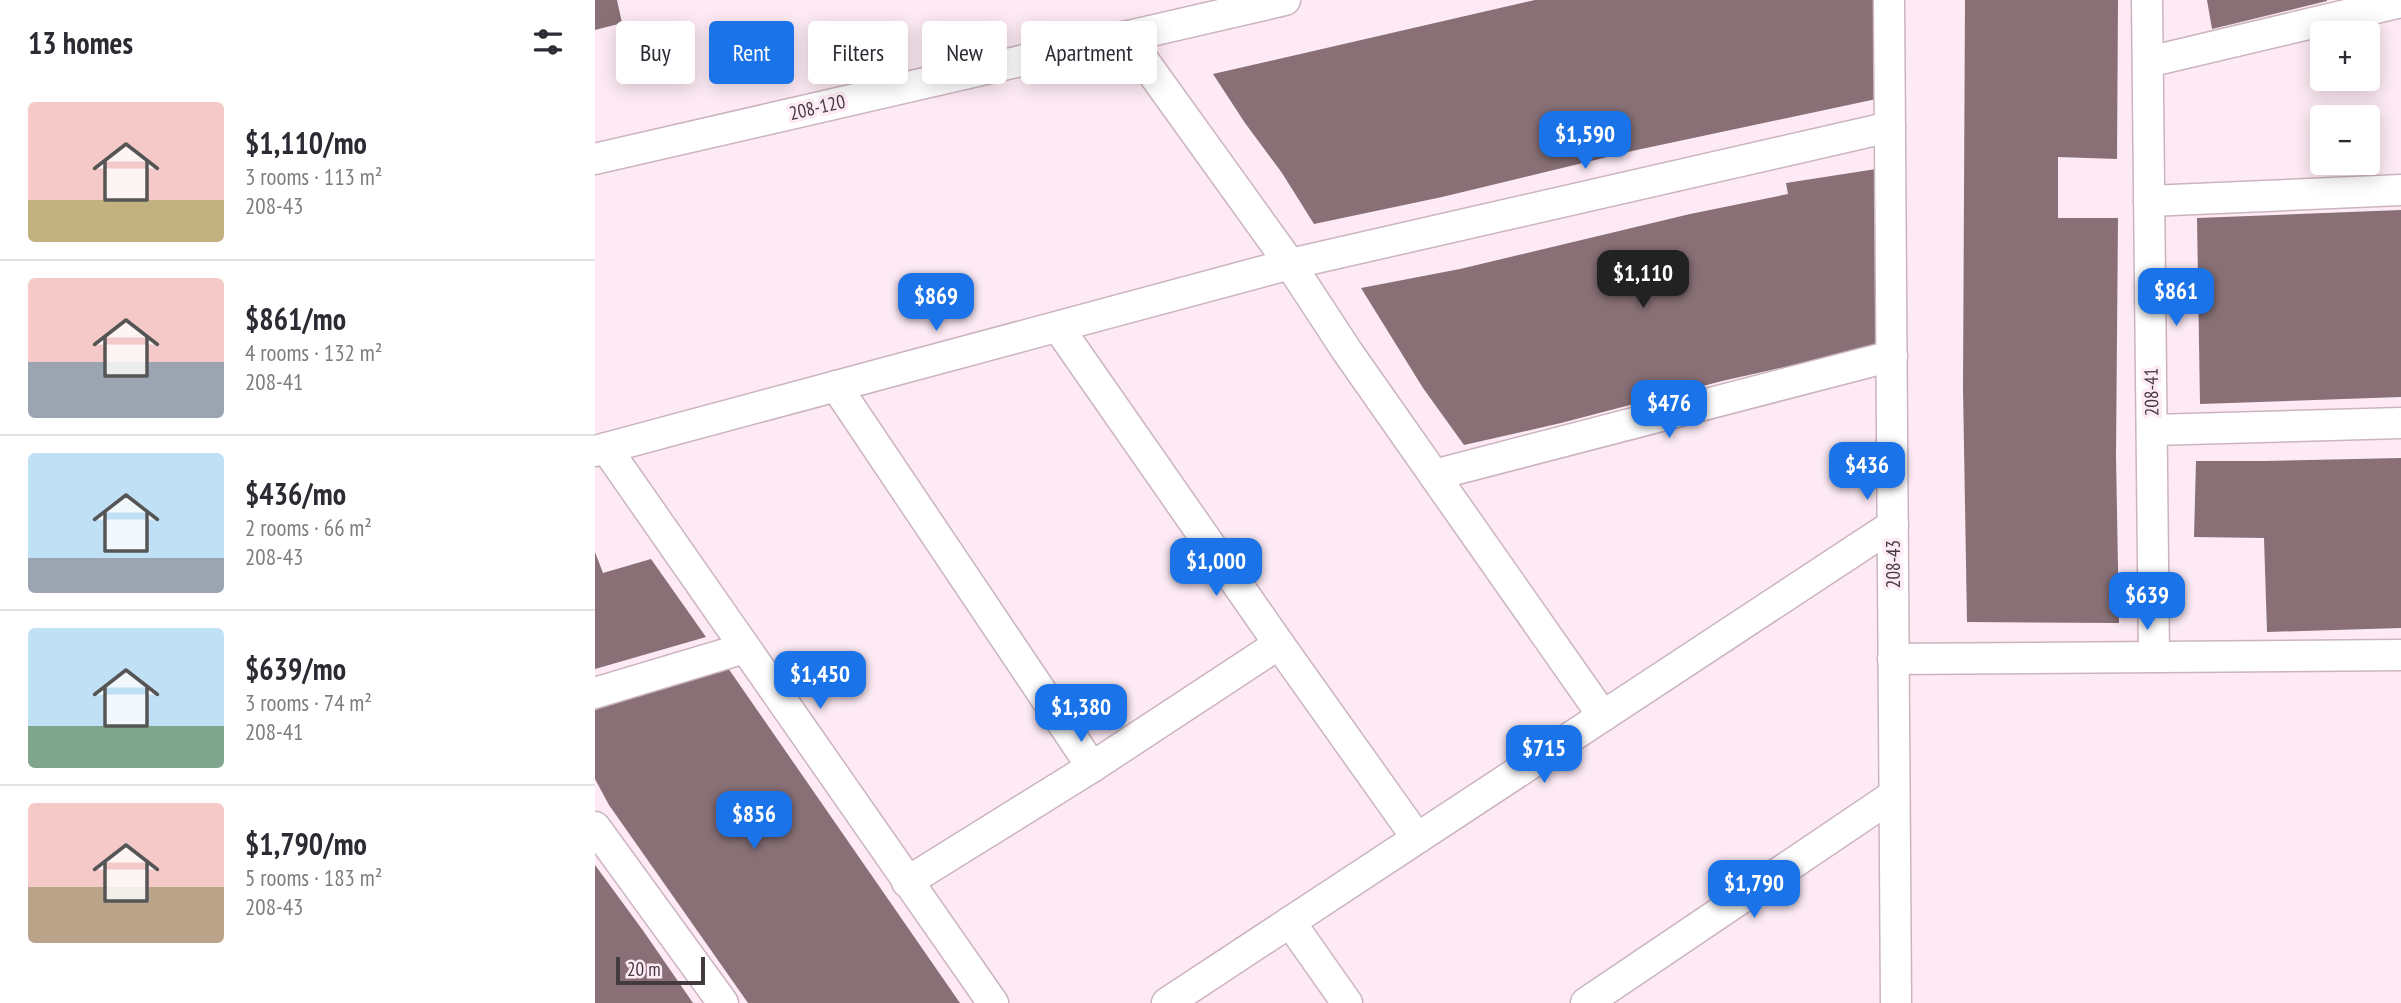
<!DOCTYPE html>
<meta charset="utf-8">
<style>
body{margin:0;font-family:"PT Sans Narrow",sans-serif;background:#f7f7f7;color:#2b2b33;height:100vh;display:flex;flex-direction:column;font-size:26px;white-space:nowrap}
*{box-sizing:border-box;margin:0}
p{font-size:23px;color:#7c7c81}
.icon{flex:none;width:38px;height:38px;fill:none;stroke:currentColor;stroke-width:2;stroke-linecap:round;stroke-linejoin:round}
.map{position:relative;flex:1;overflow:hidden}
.details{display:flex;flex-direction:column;background:#fff;width:595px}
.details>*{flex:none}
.hud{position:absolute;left:21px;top:21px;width:665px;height:63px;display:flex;gap:14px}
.buttons{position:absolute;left:1715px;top:21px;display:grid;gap:14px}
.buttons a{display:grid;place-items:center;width:70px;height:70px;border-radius:7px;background:#fff;box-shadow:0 4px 18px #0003;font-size:35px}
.scale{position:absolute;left:21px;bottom:18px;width:89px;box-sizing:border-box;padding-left:7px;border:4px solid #433a3f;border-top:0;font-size:19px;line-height:24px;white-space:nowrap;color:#433a3f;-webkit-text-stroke:5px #fdeaf4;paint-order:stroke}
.price{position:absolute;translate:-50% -60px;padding:0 16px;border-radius:14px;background:#1a73e8;color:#fff;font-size:23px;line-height:46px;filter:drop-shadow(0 2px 4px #0008)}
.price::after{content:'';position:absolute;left:50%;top:42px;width:21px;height:16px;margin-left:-10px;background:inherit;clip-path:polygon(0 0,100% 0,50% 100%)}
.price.on{background:#222;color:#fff}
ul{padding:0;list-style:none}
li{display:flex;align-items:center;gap:21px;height:175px;padding:0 28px}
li+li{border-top:2px solid #e1e1e2}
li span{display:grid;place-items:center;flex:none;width:196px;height:140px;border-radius:7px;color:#555}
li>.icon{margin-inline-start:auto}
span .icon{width:84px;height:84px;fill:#fffc;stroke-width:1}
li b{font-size:30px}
h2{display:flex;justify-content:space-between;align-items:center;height:84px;padding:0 28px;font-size:30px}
.pill{padding:0 24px;border-radius:7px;background:#fff;box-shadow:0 4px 18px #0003;font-size:24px;line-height:63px}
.pill.on{background:#1a73e8;color:#fff}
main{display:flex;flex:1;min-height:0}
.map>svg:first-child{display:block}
.building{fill:#887076}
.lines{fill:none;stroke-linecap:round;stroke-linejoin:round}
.minor-casing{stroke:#cbb4c0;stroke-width:33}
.minor{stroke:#fff;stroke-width:30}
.labels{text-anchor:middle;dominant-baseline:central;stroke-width:7;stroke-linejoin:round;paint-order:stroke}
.street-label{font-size:19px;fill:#433a3f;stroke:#fdeaf4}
</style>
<main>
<section class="details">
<h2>13 homes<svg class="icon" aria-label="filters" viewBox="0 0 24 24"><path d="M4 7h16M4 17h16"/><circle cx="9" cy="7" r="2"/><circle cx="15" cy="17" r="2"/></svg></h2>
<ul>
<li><span style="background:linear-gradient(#f6c9c9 70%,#c2b280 0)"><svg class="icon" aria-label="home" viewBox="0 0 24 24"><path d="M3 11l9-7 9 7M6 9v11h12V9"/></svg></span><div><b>$1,110/mo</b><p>3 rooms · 113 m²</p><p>208-43</p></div></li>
<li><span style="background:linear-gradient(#f6c9c9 60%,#9aa5b1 0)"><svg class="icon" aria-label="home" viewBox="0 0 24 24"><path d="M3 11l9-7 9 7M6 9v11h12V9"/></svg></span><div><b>$861/mo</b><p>4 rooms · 132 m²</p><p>208-41</p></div></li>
<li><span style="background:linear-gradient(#bfe0f5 75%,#9aa5b1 0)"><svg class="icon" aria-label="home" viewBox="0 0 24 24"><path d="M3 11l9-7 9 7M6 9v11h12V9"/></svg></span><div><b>$436/mo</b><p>2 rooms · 66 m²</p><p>208-43</p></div></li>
<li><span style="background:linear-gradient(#bfe0f5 70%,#7fa58c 0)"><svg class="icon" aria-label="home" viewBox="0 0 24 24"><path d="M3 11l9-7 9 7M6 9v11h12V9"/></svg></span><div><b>$639/mo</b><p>3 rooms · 74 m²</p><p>208-41</p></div></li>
<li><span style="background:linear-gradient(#f6c9c9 60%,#b9a48a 0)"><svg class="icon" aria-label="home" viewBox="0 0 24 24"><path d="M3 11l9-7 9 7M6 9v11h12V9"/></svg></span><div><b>$1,790/mo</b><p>5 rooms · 183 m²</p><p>208-43</p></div></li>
</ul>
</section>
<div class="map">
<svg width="1806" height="1003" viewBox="0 0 1806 1003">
<rect width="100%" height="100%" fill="#fdeaf4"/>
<g class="building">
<polygon points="0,0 22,0 27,23 0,30"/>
<polygon points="940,0 1286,0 1286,98 1037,151 847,197 719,224 687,173 650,123 618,74"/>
<polygon points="1370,0 1523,0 1522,159 1463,157 1463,218 1523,218 1521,456 1524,623 1372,622 1368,388"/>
<polygon points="1612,0 1732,0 1732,1 1617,29"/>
<polygon points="1281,169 1284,346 1127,381 966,423 869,445 828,388 766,288 865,269 1095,214 1193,194 1191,183"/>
<polygon points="1806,210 1806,397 1605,404 1602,218"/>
<polygon points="1806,458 1806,628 1672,632 1669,538 1599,537 1601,461 1670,461"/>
<polygon points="0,552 8,573 56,559 111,637 0,669"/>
<polygon points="133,668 365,1003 153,1003 14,805 0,779 0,710"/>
<polygon points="0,865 49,932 98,1003 0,1003"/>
</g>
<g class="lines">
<defs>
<g id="minor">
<polyline points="1294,0 1301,1003"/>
<polyline points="1552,0 1559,657"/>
<polyline points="531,36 695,264 752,351 1008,716"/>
<polyline points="1553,62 1806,2"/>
<polyline points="0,159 690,0"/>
<polyline points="1554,201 1806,190"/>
<polyline points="463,327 684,644 822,838"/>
<polyline points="241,386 497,767"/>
<polyline points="1557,430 1806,423"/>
<polyline points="11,448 398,1003"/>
<polyline points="0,451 695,264 1295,127"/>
<polyline points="839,475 1297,356"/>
<polyline points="1298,659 1806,655"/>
<polyline points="0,693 150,648"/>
<polyline points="0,827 128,1003"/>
<polyline points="312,882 497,767 684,644"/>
<polyline points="695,922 752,1003"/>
<polyline points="572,1003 1298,525"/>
<polyline points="991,1003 1299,795"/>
</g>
</defs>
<use href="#minor" class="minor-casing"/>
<use href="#minor" class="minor"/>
</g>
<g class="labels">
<g class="street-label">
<text transform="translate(222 107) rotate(-13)">208-120</text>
<text transform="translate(1556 392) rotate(-91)">208-41</text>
<text transform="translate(1298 564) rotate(-90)">208-43</text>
</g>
</g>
</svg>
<div class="buttons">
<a>+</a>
<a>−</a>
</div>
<div class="scale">20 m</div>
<b class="price" style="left:990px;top:171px">$1,590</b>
<b class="price on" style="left:1048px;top:310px">$1,110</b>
<b class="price" style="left:1581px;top:328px">$861</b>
<b class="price" style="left:341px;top:333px">$869</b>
<b class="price" style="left:1074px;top:440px">$476</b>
<b class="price" style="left:1272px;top:502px">$436</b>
<b class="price" style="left:621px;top:598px">$1,000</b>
<b class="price" style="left:1552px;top:632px">$639</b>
<b class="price" style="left:225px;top:711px">$1,450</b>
<b class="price" style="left:486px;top:744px">$1,380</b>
<b class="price" style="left:949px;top:785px">$715</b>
<b class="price" style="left:159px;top:851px">$856</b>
<b class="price" style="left:1159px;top:920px">$1,790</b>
<div class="hud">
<a class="pill">Buy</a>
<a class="pill on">Rent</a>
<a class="pill">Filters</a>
<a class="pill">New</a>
<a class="pill">Apartment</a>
</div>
</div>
</main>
